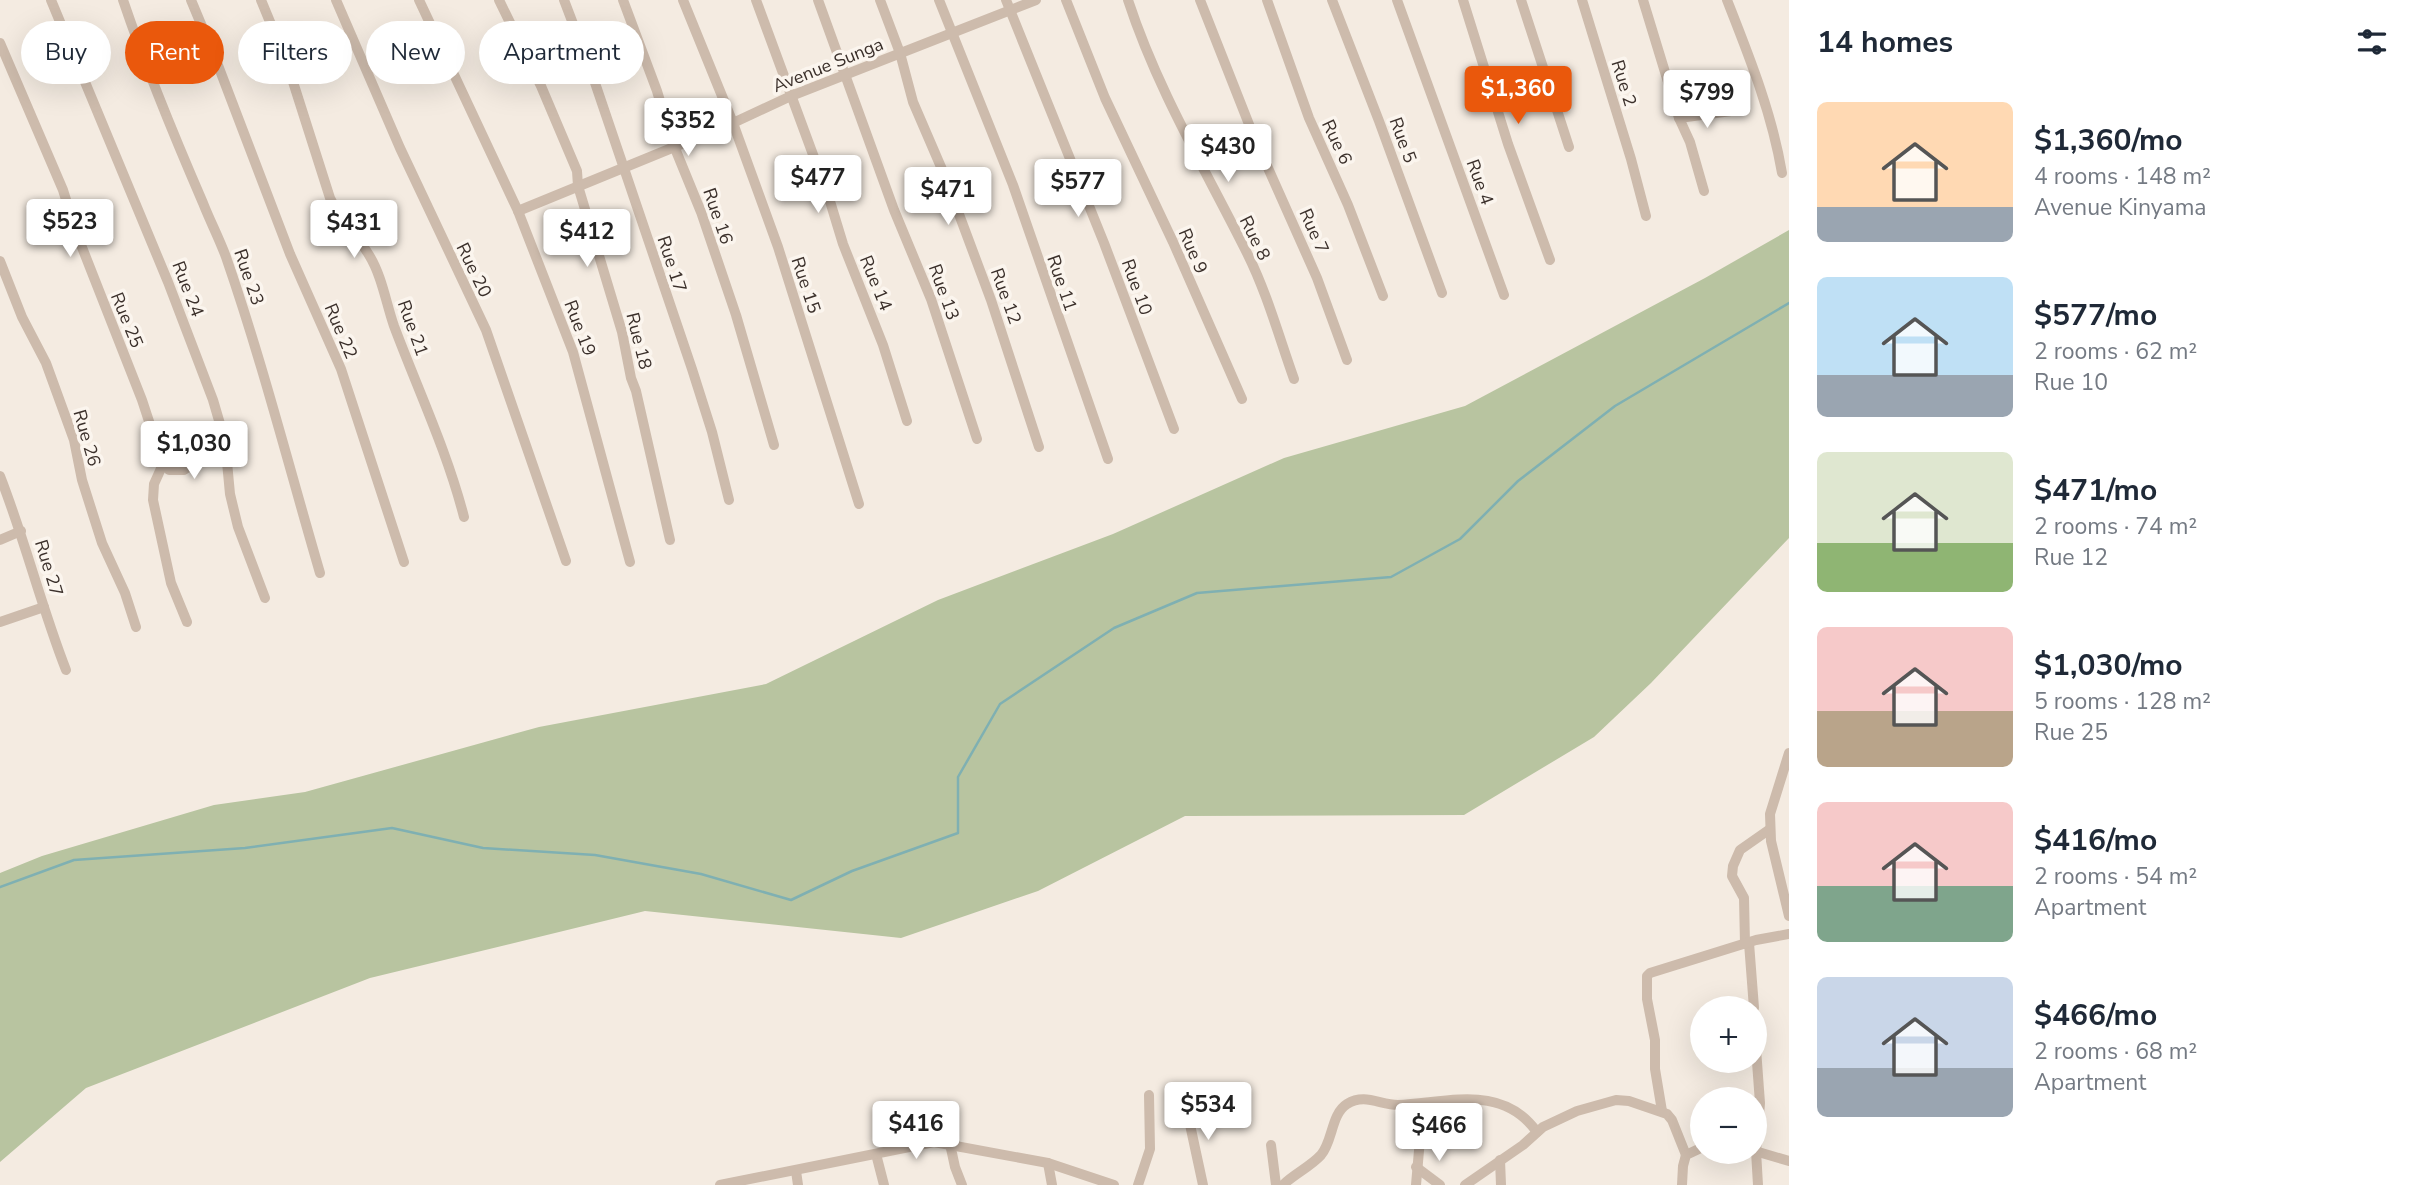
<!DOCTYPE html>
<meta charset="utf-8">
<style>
body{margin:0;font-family:"Nunito Sans",sans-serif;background:#f6f6f7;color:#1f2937;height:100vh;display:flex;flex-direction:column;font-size:26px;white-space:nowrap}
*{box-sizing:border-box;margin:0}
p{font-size:23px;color:#747a83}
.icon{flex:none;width:38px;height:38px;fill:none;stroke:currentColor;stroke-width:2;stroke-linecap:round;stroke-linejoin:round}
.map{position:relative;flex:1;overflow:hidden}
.sheet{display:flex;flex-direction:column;background:#fff;width:630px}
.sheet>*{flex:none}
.hud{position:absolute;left:21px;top:21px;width:665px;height:63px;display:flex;gap:14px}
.buttons{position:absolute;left:1690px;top:996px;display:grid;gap:14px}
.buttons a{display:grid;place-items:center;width:77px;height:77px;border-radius:50%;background:#fff;box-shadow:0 7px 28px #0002;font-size:35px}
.price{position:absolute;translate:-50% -60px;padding:0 16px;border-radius:7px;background:#fff;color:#222;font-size:23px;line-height:46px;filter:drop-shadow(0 2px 4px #0008)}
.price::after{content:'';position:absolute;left:50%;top:42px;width:21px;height:16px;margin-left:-10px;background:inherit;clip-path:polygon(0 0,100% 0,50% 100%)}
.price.on{background:#ea580c;color:#fff}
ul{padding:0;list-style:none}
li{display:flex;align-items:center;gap:21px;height:175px;padding:0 28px}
li span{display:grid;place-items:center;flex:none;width:196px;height:140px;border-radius:10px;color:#555}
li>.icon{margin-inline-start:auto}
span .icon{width:84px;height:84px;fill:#fffc;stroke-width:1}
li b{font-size:30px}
h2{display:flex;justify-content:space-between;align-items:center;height:84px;padding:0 28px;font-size:30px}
.chip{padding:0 24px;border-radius:32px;background:#fff;box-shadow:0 7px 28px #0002;font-size:24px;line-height:63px}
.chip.on{background:#ea580c;color:#fff}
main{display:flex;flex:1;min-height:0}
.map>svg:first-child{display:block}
.green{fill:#b8c4a0}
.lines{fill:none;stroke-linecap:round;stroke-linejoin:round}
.stream{stroke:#7fb0b2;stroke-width:2.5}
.minor{stroke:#cdbbac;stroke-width:10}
.labels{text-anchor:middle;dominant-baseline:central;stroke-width:7;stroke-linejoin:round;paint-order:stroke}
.street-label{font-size:18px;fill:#3b302b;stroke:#fbf5ee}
</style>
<main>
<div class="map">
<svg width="1789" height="1185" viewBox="0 0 1789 1185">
<rect width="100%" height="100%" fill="#f4ebe1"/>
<polygon class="green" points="1789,230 1789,538 1651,683 1594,737 1464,815 1185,816 1038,891 901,938 645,911 370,978 86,1088 0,1162 0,873 42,856 214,805 305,792 539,727 766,684 938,600 1113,534 1284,458 1465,406 1705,278"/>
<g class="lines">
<polyline class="stream" points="0,887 74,860 245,848 392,828 483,848 595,855 701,874 791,900 852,871 958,833 958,777 1000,704 1114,628 1197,593 1391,577 1460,539 1518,481 1615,406 1789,303"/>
<g class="minor">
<polyline points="51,0 168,282 213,400 225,441 230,494 238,527 265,598"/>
<path d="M123,0C146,68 174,136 203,203C210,221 219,238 226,257C262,361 289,467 320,573"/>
<polyline points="191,0 216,60 290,254 341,369 404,562"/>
<path d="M261,0L287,63L330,198C340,220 357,235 369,255C382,276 386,303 394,326C418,390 447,451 464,517"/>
<polyline points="336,0 400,148 486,330 566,561"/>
<polyline points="419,0 518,211 573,352 630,562"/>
<polyline points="499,0 541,86 577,171 578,186 622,332 631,378 636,391 670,540"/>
<polyline points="564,0 591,71 692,369 712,432 729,500"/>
<polyline points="623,0 657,91 672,141 701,212 736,315 774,445"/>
<polyline points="683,0 733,123 778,247 859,504"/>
<polyline points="756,0 829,198 843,244 883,345 907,421"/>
<polyline points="818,0 894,210 931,299 977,439"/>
<polyline points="880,0 900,53 913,102 944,174 991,300 1039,447"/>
<polyline points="939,0 1013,185 1108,459"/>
<polyline points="1006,0 1104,243 1174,429"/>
<polyline points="1066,0 1105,98 1173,242 1242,399"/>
<path d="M1128,0C1157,89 1205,169 1247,253C1267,293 1279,337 1294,379"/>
<polyline points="1200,0 1252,132 1317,278 1347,360"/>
<polyline points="1267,0 1309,118 1348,205 1383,296"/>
<polyline points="1332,0 1379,121 1442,293"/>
<polyline points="1397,0 1504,295"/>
<polyline points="1463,0 1508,144 1550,260"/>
<polyline points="1521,0 1569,147"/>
<polyline points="1582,0 1631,159 1646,216"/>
<polyline points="1643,0 1679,118 1690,142 1704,191"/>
<path d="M1727,0C1749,56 1772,113 1782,173"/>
<polyline points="0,43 63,190 76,232 142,400 163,464 169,470 184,470 225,441"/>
<polyline points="1679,118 1731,111"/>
<polyline points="518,211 733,123 791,96 1036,0"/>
<polyline points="0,261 22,317 46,363 74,440 82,480 102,543 125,593 136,627"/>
<polyline points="163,464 154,484 153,500 171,583 187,622"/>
<path d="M0,476C25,540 41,606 66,670"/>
<polyline points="0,540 21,531"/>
<polyline points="0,622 44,607"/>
<polyline points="1789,753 1770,814 1771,841 1789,916"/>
<polyline points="1749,943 1754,1008"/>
<polyline points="1745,944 1744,898 1732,876 1733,866 1740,850 1770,829"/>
<polyline points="1755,1035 1760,1103 1756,1151 1758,1185"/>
<polyline points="1186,1106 1203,1185"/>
<polyline points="1662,1111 1655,1069 1655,1040 1647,999 1647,976 1650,973 1756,940 1789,934"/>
<polyline points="950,1144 955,1167 962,1185"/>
<polyline points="1271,1145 1276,1185"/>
<polyline points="1755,1151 1789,1161"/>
<polyline points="876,1154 884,1185"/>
<polyline points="1500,1160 1501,1185"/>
<polyline points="1048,1163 1052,1185"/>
<polyline points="1416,1167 1440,1185"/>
<polyline points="796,1171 798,1185"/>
<polyline points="720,1185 934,1142 1048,1163 1114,1185"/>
<polyline points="1138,1185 1150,1149 1149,1095"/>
<path d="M1283,1185C1294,1174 1310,1167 1321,1155C1333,1141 1331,1114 1347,1104C1365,1093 1380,1105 1398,1105C1447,1103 1502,1083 1537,1132"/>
<polyline points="1416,1185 1420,1139 1438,1103"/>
<polyline points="1465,1185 1523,1145 1543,1127 1577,1111 1616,1100 1629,1101 1667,1114 1672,1120 1686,1155"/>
<polyline points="1682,1185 1683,1166 1686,1155 1703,1147"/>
</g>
</g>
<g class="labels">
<g class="street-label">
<text transform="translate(828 65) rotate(-22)">Avenue Sunga</text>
<text transform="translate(1624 83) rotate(73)">Rue 2</text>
<text transform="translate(1403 140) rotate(70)">Rue 5</text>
<text transform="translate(1337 142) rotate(65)">Rue 6</text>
<text transform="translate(1480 182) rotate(70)">Rue 4</text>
<text transform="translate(718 216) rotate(71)">Rue 16</text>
<text transform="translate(1314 231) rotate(66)">Rue 7</text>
<text transform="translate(1255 238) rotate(64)">Rue 8</text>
<text transform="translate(1193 251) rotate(67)">Rue 9</text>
<text transform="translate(672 264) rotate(72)">Rue 17</text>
<text transform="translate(474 270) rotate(64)">Rue 20</text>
<text transform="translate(249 277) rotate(71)">Rue 23</text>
<text transform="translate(876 283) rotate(68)">Rue 14</text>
<text transform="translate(1062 283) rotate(71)">Rue 11</text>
<text transform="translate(806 285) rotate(72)">Rue 15</text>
<text transform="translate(1137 287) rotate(70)">Rue 10</text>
<text transform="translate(188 289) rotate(69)">Rue 24</text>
<text transform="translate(944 292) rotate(70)">Rue 13</text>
<text transform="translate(1006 296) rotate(70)">Rue 12</text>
<text transform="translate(127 320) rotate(68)">Rue 25</text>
<text transform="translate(413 328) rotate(70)">Rue 21</text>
<text transform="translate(580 328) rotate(69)">Rue 19</text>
<text transform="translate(341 331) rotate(67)">Rue 22</text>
<text transform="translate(639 341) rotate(76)">Rue 18</text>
<text transform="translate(87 438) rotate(74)">Rue 26</text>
<text transform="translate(49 568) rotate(73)">Rue 27</text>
</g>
</g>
</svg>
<div class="buttons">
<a>+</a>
<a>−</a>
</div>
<b class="price on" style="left:1518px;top:126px">$1,360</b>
<b class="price" style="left:1707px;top:130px">$799</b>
<b class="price" style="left:688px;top:158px">$352</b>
<b class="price" style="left:1228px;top:184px">$430</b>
<b class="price" style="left:818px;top:215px">$477</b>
<b class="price" style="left:1078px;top:219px">$577</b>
<b class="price" style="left:948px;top:227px">$471</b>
<b class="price" style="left:70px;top:259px">$523</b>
<b class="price" style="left:354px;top:260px">$431</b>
<b class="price" style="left:587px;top:269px">$412</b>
<b class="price" style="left:194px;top:481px">$1,030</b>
<b class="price" style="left:1208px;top:1142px">$534</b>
<b class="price" style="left:916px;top:1161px">$416</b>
<b class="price" style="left:1439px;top:1163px">$466</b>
<div class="hud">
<a class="chip">Buy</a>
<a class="chip on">Rent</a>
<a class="chip">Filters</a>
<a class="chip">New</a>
<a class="chip">Apartment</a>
</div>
</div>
<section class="sheet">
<h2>14 homes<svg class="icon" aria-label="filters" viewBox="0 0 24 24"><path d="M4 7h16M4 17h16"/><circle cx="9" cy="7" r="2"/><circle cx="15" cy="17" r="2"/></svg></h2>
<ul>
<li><span style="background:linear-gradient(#ffd9b3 75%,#9aa5b1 0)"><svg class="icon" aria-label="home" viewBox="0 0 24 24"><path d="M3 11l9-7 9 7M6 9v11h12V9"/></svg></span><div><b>$1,360/mo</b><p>4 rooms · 148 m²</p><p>Avenue Kinyama</p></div></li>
<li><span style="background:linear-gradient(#bfe0f5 70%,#9aa5b1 0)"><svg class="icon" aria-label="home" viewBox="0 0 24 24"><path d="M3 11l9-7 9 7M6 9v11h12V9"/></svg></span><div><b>$577/mo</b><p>2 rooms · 62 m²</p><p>Rue 10</p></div></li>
<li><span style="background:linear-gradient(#dfe7d0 65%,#8fb573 0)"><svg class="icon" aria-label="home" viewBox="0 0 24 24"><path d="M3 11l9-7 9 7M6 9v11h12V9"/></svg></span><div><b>$471/mo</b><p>2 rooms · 74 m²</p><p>Rue 12</p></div></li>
<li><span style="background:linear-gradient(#f6c9c9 60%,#b9a48a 0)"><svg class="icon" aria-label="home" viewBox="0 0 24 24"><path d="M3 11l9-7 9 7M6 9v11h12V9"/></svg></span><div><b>$1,030/mo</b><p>5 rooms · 128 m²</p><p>Rue 25</p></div></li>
<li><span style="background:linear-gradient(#f6c9c9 60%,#7fa58c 0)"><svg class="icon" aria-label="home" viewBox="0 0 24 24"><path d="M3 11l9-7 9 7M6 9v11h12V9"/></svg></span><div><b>$416/mo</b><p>2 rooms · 54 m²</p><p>Apartment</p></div></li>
<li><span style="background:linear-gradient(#c9d6e8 65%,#9aa5b1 0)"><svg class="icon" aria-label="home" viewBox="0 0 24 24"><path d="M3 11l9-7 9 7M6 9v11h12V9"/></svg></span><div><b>$466/mo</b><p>2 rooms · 68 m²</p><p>Apartment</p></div></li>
</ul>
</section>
</main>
